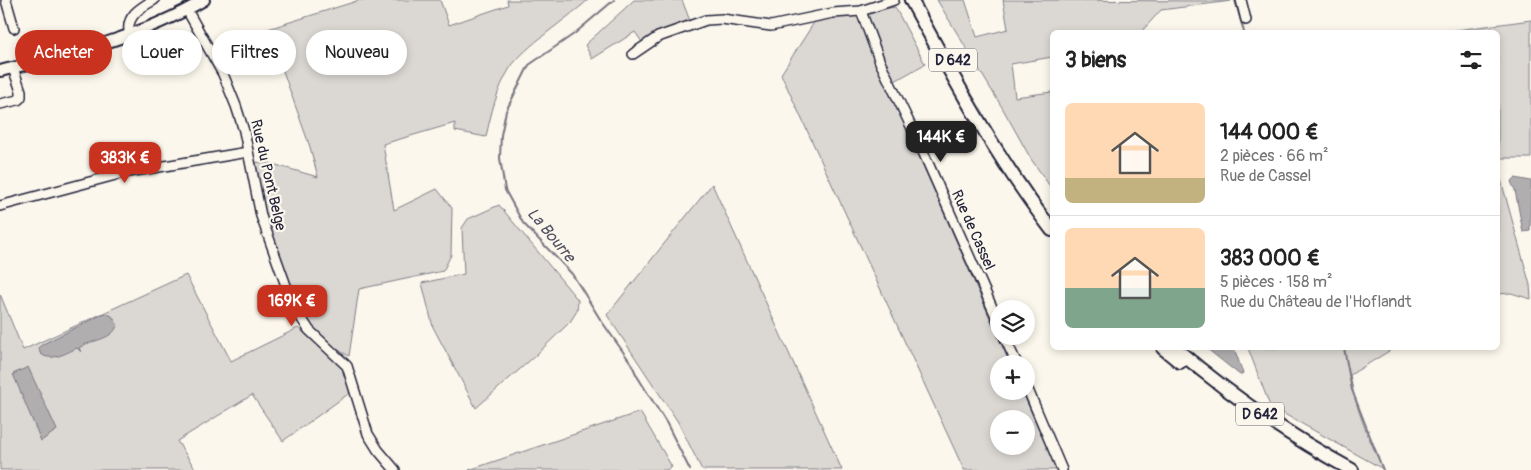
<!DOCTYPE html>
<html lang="fr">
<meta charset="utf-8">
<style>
body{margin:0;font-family:Pangolin,sans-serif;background:#f2f2f2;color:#222;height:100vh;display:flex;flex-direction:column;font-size:19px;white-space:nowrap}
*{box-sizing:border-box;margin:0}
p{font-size:16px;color:#767676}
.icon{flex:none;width:28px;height:28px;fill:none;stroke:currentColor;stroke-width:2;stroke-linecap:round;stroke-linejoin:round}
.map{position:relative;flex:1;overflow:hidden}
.panel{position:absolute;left:1050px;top:30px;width:450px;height:320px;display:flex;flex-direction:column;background:#fff;border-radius:8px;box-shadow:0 2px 8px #0003}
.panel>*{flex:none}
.hud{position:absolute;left:15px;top:30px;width:475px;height:45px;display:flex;gap:10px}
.buttons{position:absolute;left:990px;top:300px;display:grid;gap:10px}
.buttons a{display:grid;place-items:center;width:45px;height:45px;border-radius:50%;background:#fff;box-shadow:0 2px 8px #0003;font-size:25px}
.price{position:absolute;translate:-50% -42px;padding:0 11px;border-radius:10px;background:#c8321e;color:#fff;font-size:16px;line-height:32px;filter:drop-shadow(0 1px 2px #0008)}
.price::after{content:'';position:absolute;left:50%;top:30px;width:15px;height:11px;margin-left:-8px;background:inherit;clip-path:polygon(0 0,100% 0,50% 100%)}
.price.on{background:#222;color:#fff}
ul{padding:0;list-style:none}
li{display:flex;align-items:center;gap:15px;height:125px;padding:0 15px}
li+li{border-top:1px solid #e0e0e0}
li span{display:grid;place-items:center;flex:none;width:140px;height:100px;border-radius:8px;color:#555}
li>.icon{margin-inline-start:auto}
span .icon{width:60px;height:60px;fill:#fffc;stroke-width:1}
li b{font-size:21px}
h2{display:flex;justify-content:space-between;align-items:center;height:60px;padding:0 15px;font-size:21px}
.tag{padding:0 18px;border-radius:22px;background:#fff;box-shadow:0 2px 8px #0003;font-size:18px;line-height:45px}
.tag.on{background:#c8321e;color:#fff}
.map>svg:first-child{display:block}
.green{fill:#dbd8d3;stroke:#7e7d87;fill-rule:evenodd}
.water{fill:#b1aeb0;stroke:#787681}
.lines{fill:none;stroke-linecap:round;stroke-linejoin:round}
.stream{stroke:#787681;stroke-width:2}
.minor-casing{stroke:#22223b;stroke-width:12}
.major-casing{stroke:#22223b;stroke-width:14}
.highway-casing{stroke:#22223b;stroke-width:16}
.minor{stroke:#fbf7ec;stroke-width:9}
.major{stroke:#fbf7ec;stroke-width:10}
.highway{stroke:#fbf7ec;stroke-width:12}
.labels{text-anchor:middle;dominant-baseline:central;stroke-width:4.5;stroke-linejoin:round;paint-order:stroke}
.shield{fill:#fbf7ec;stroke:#636270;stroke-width:1}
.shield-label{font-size:14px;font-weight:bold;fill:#22223b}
.street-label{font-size:15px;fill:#22223b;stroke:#fbf7ec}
.water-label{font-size:16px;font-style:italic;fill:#545364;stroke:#fbf7ec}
</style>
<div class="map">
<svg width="1531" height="470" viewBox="0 0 1531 470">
<rect width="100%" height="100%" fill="#fbf7ec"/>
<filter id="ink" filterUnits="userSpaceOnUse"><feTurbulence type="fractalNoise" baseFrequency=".02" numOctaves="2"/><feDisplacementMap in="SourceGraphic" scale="10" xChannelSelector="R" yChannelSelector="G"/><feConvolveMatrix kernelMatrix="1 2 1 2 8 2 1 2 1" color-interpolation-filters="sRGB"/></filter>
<g filter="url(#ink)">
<g class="green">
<path d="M360,0H440L449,25L508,5L507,0H588C567,19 525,46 510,68C497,89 491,113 486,137L455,131V123L383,144L394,210L437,189L452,208L451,255L443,271L359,289L349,356C328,345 314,332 301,312L264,212L253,162L269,163L318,177L310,147L268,29Z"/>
<polygon points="634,0 682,0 690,21 661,31 642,42 635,32 592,59 585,45"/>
<polygon points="937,0 965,0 977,37 1008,29 1003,0 1231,1 1161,10 1141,32 1052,32 1052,57 1011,64 1015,97 1052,92 1052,189 1031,159 1003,109"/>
<path d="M895,7L925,64L886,86L907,128L1010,364H999V391H1022L1057,470H964L781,74L815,21ZM999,419H1026V446H999Z"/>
<polygon points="1531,20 1531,158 1498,158 1498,32 1441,32"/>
<polygon points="1498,169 1530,285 1531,299 1511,293 1498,294"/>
<polygon points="712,184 842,470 702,470 678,422 607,315"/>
<polygon points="499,205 578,300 577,311 570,322 536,355 476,408 433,327 422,283 464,274 462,228 468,219"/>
<polygon points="186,275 231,361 298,328 338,361 344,370 351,392 283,441 252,395 177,441 196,470 0,470 0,294 23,350"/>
<path d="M1248,348H1394L1350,375C1355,408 1369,439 1383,469L1270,406Z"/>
<polygon points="640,412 672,467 666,470 469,470"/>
</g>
<g class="water">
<polygon points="1515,178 1531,181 1530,231 1523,232 1515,190 1511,182"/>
<path d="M105,313L112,316L117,324C116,338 94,340 82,346L79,348L81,352L77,348C66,353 50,363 40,353L39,347L45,343Z"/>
<polygon points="1206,348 1234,348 1243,373 1240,375"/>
<polygon points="28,367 57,430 41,441 13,374"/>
</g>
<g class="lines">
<g class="stream">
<polyline points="614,0 574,34 529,65 506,111 501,135 500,158 505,190 523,223 572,274 581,288 600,319 631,363 637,376 667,424 690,470"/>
<polyline points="1235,0 1244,32"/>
<polyline points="1344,348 1352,390 1383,470"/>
</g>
<defs>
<g id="minor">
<polyline points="6,0 14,28"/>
<polyline points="1241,0 1246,20"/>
<polyline points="187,10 223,74 236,106 244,131 261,216 293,305 309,330 347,366 368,434 378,450 395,470"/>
<polyline points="861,11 880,62 920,145 999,323"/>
<path d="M130,35C124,17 141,7 154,0"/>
<polyline points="633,54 658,37 706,20 722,19 771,26 833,13 861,11 894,0"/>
<polyline points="0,104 18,100 21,97 21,91 13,68"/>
<polyline points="0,206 123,173 248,152"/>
<polyline points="1004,336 1017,364"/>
<polyline points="1026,385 1062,470"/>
</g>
<path id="major" d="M0,71C70,54 142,37 204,0"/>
<g id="highway">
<path d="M911,0C954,79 997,159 1052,230"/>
<polyline points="1163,348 1180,362"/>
<path d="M1175,348C1230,395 1289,436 1352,470"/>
</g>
</defs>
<use href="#minor" class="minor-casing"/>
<use href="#major" class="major-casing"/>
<use href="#highway" class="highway-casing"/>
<use href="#minor" class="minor"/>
<use href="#major" class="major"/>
<use href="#highway" class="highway"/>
</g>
</g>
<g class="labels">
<g class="shield">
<rect x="929" y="48.5" width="48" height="23" rx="4"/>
<rect x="1236" y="402.5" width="48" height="23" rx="4"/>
</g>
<g class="shield-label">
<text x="953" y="60">D 642</text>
<text x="1260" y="414">D 642</text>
</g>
<g class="street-label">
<text transform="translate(268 175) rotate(77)">Rue du Pont Belge</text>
<text transform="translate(973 230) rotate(66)">Rue de Cassel</text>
</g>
<g class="water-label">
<text transform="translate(551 235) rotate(50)">La Bourre</text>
</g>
</g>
</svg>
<div class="buttons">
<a><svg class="icon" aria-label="layers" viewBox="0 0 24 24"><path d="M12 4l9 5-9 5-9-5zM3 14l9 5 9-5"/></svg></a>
<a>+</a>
<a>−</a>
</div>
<b class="price on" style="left:941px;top:163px">144K €</b>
<b class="price" style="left:125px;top:184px">383K €</b>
<b class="price" style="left:292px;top:327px">169K €</b>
<div class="hud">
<a class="tag on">Acheter</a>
<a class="tag">Louer</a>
<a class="tag">Filtres</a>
<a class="tag">Nouveau</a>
</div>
<section class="panel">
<h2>3 biens<svg class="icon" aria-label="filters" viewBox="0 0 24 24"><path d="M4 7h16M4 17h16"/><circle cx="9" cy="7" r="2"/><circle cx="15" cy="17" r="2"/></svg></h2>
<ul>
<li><span style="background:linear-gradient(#ffd9b3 75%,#c2b280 0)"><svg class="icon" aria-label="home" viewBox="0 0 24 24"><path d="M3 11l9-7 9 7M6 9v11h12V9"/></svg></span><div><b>144 000 €</b><p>2 pièces · 66 m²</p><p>Rue de Cassel</p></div></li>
<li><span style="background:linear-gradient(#ffd9b3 60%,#7fa58c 0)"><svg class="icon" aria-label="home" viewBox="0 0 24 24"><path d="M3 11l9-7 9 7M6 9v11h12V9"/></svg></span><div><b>383 000 €</b><p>5 pièces · 158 m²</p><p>Rue du Château de l'Hoflandt</p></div></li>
</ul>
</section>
</div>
